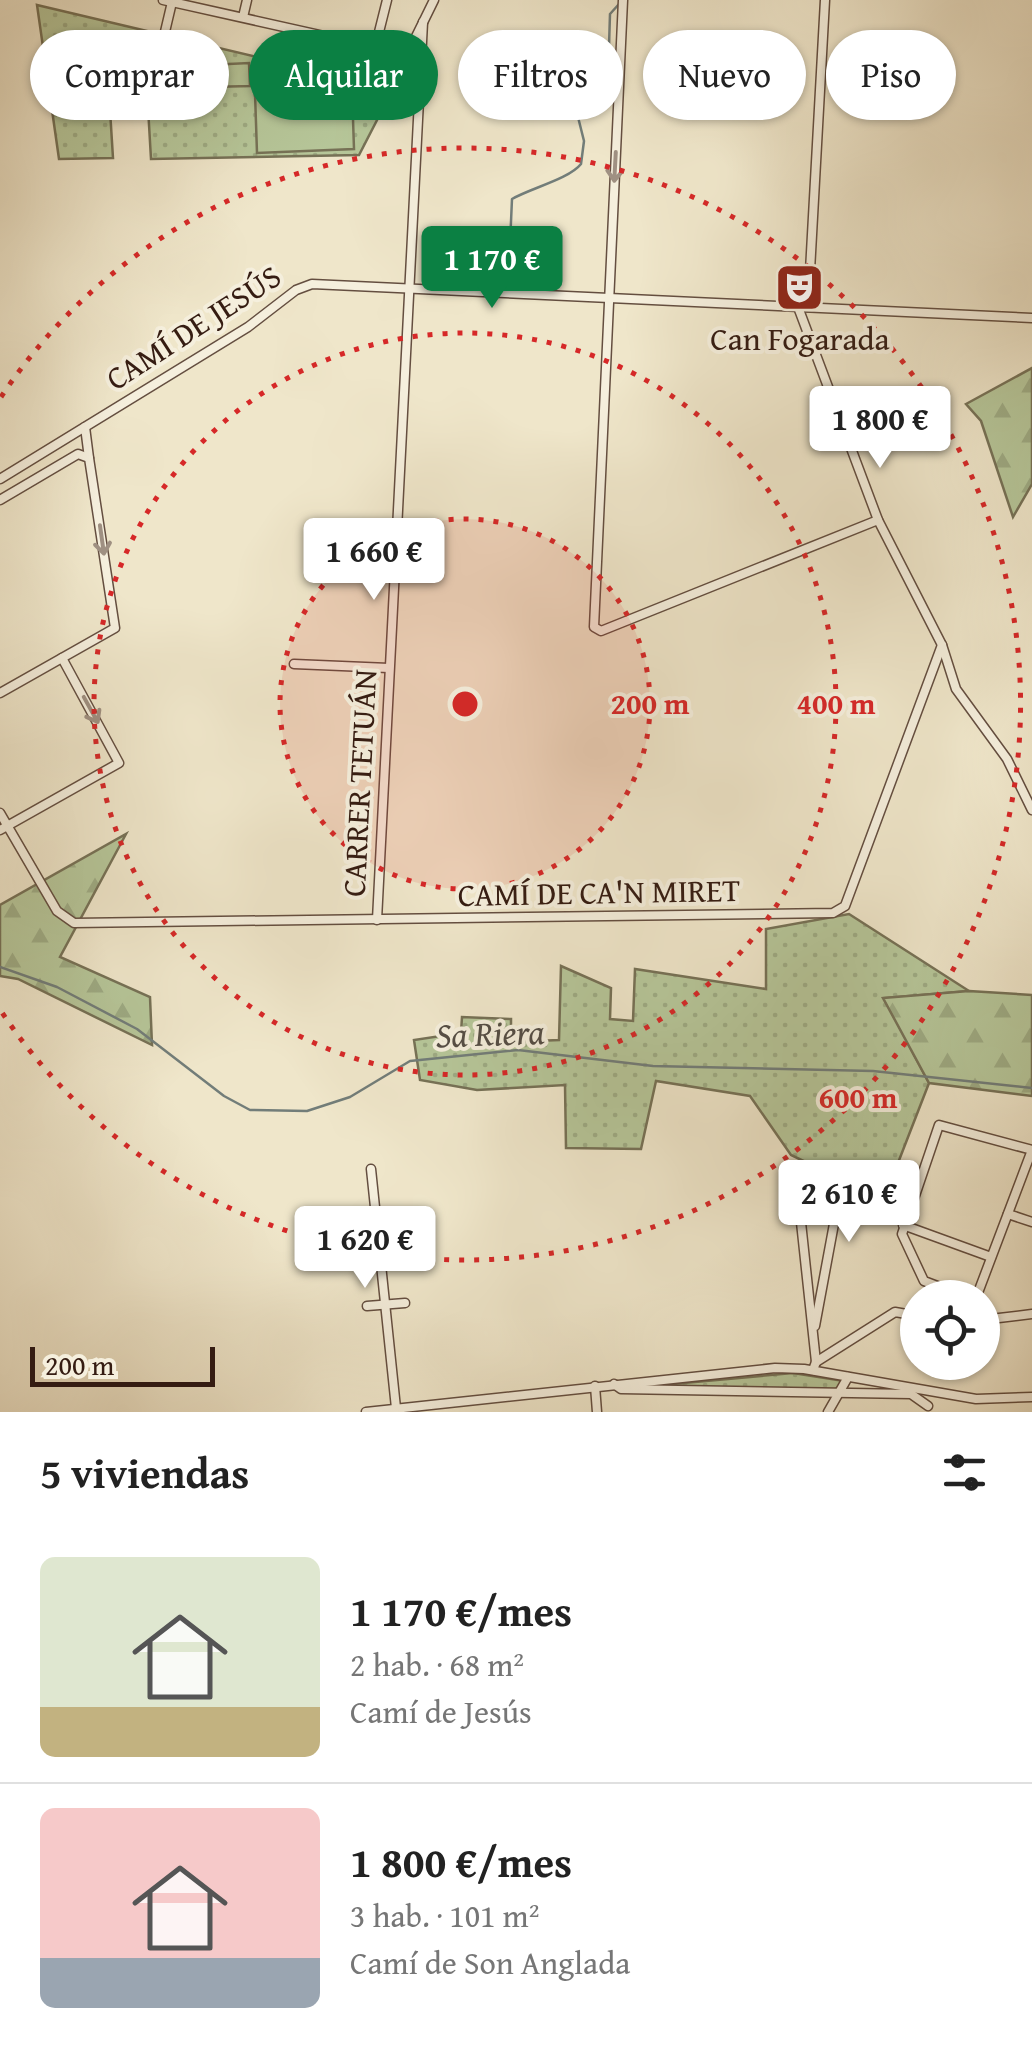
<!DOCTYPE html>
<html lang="es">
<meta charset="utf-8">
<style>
body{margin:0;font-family:"Gentium Book Plus",serif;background:#f6f6f6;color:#222;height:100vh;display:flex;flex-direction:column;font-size:38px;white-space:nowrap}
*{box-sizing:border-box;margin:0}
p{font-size:32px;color:#767676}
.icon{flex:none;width:55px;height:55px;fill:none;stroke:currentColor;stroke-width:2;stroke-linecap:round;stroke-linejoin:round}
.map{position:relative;height:1412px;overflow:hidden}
.side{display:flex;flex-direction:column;background:#fff;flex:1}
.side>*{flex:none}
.hud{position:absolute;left:30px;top:30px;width:972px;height:90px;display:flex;gap:20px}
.tools{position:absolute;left:900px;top:1280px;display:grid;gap:20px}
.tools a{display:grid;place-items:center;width:100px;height:100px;border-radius:50%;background:#fff;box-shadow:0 2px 8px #0004;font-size:50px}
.scale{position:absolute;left:30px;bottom:25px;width:185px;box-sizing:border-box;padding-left:10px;border:5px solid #351c12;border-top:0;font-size:28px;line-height:35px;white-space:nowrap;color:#351c12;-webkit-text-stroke:8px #f5efdd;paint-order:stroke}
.price{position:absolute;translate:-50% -85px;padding:0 22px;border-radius:10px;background:#fff;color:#222;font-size:32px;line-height:65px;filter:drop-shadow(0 2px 5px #0008)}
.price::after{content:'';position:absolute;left:50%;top:60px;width:30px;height:22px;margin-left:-15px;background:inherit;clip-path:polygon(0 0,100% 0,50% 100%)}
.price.current{background:#0b8043;color:#fff}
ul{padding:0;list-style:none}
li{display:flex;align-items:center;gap:30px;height:250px;padding:0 40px}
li+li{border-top:2px solid #e0e0e0}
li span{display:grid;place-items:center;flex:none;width:280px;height:200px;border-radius:15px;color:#555}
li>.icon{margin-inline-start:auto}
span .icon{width:120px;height:120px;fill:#fffc;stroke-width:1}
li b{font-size:42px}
h2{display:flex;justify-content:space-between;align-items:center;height:120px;padding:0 40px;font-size:42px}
.pill{padding:0 35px;border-radius:45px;background:#fff;box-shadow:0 2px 8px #0004;font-size:35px;line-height:90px}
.pill.current{background:#0b8043;color:#fff}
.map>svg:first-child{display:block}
.grass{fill:url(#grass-dots);stroke:#767156;stroke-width:2.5}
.forest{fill:url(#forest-firs);stroke:#767156;stroke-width:2.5}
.garden{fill:#b6c699;stroke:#767156;stroke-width:2.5}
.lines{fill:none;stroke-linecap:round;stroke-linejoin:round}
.stream{stroke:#727d79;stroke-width:2.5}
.minor-casing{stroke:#644e40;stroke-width:11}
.minor{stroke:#f5efdd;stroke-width:8}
.oneway{stroke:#9f9082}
.ring{fill:none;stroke:#d62828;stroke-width:5;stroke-dasharray:5 10}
.labels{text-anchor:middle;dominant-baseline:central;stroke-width:8;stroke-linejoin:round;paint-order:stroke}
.street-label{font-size:32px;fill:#351c12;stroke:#f5efdd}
.poi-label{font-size:32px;fill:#351c12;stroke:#f5efdd}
.water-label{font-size:35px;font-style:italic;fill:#544d45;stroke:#f5efdd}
.centre{fill:#d62828;stroke:#f5efdd;stroke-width:5}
.ring-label{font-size:30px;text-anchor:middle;font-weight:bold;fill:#d62828;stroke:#f5efdd;stroke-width:8;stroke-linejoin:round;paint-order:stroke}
</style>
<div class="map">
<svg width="1032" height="1412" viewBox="0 0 1032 1412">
<defs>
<pattern id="grass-dots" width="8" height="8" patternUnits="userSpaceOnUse" patternTransform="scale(2.5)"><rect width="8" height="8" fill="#b6c699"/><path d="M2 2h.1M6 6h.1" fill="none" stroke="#9daa83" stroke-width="1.8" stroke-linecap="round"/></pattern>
<pattern id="forest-firs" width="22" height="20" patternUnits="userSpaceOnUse" patternTransform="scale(2.5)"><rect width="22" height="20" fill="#b6c699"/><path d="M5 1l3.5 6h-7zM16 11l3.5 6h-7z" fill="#9daa83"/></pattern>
</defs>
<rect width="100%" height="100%" fill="#efe6ca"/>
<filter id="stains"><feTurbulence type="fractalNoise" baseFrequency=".002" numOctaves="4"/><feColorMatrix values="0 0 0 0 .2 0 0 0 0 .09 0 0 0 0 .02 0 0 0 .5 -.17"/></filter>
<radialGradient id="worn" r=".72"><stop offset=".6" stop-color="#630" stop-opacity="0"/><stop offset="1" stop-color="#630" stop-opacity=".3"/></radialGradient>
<g class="grass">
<polygon points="37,5 393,89 359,155 151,159 147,90 109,94 113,158 59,159"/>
<polygon points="849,914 969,991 884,998 929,1083 877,1217 837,1177 791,1155 750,1096 656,1081 641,1149 566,1148 565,1085 477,1090 420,1080 414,1040 461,1033 462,1017 511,1019 511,1042 559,1040 561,966 611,988 610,1019 633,1021 635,969 766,989 766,929"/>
<polygon points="793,1373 844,1381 839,1390 640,1387"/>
</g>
<g class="forest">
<polygon points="1032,368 1032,484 1013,517 981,421 966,404"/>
<polygon points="126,834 60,957 150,997 152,1045 18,979 0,976 0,905"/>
<polygon points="969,991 1032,995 1032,1096 929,1083 883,998"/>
</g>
<g class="garden">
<polygon points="249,63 250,86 209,87 208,65"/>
<polygon points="352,89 354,149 257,153 255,93"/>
</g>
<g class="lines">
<g class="stream">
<path d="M508,289L512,199C531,188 569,179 581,164L584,141L577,113L608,78L610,14L619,4"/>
<polyline points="0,967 57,987 137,1029 224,1096 250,1110 307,1111 350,1097 410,1061 518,1050 653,1066 873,1071 1032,1088"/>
</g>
<defs>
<g id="minor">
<polyline points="163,0 423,58"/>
<polyline points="623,0 594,627 601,631 878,520"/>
<polyline points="243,17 247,0"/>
<polyline points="164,36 172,2"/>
<polyline points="375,48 387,0"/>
<polyline points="407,55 434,0"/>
<polyline points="798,307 878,520 942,645 956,689 1007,759 1032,810"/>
<polyline points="808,307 825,0"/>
<polyline points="85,427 89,458"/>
<polyline points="0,479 248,327 296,290 312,284 1032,318"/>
<polyline points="0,500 78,454 89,458 115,628 0,693"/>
<polyline points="294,664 389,668"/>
<polyline points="0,813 57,911 74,923 833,913 845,906 942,645"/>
<polyline points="0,830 119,763 62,658"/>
<polyline points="377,920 423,22"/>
<polyline points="371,1169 396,1408"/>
<polyline points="797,1185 816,1362 813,1370"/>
<polyline points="799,1202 836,1213 815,1326"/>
<polyline points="1008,1214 1032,1222"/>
<polyline points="903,1225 991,1257"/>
<polyline points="969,1298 924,1281 902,1234 939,1125 1032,1150 976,1298"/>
<polyline points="367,1306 405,1303"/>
<polyline points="982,1320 1032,1314"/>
<polyline points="816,1362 895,1312 918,1316"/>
<polyline points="614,1384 621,1389 911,1394 928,1406"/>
<polyline points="595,1386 597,1412"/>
<polyline points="366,1412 775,1368 804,1369 976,1399 1032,1397"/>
<polyline points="828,1412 848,1377"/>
</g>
</defs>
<use href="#minor" class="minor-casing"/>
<use href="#minor" class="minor"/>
</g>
<defs><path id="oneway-shaft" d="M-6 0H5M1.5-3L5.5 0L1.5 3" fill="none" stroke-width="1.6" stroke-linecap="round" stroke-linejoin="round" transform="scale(2.5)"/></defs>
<g class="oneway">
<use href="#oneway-shaft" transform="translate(615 167) rotate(93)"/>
<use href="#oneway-shaft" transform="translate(102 540) rotate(82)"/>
<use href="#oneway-shaft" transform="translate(91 710) rotate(61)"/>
</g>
<circle cx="465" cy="704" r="185" fill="#d62828" fill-opacity=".12"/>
<g class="ring">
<circle cx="465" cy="704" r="185"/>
<circle cx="465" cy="704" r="371"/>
<path d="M1 397A556 556 0 1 1 1 1011"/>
</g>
<defs>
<symbol id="theatre-square" viewBox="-11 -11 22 22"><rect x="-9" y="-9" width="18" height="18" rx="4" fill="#8f2418" stroke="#f5efdd"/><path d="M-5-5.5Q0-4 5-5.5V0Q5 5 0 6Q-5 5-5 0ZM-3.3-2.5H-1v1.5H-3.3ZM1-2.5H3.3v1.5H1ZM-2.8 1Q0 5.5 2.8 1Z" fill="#fff"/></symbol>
</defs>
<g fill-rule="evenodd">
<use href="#theatre-square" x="772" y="260" width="55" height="55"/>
</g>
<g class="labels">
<g class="street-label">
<text transform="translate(193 327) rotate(-33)">CAMÍ DE JESÚS</text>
<text transform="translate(359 783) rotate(-87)">CARRER TETUÁN</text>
<text transform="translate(599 892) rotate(-1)">CAMÍ DE CA'N MIRET</text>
</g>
<g class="poi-label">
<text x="800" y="338">Can Fogarada</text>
</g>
<g class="water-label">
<text transform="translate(490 1033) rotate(-2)">Sa Riera</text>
</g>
</g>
<circle cx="465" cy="704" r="15" class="centre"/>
<g class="ring-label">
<text x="650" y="714">200 m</text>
<text x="836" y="714">400 m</text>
<text x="858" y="1108">600 m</text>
</g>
<rect width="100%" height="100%" filter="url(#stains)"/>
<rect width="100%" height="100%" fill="url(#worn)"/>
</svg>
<div class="tools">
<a><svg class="icon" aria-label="locate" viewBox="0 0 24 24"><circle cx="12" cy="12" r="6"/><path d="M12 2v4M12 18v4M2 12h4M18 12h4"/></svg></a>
</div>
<div class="scale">200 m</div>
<b class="price current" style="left:492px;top:311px">1 170 €</b>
<b class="price" style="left:880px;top:471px">1 800 €</b>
<b class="price" style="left:374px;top:603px">1 660 €</b>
<b class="price" style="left:849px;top:1245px">2 610 €</b>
<b class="price" style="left:365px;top:1291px">1 620 €</b>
<div class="hud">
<a class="pill">Comprar</a>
<a class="pill current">Alquilar</a>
<a class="pill">Filtros</a>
<a class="pill">Nuevo</a>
<a class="pill">Piso</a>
</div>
</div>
<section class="side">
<h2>5 viviendas<svg class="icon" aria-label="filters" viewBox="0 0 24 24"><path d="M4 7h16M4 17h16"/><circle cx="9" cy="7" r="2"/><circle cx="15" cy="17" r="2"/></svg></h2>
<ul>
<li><span style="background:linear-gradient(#dfe7d0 75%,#c2b280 0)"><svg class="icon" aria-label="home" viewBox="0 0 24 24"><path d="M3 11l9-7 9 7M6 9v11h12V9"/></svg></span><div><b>1 170 €/mes</b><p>2 hab. · 68 m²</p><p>Camí de Jesús</p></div></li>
<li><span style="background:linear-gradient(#f6c9c9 75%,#9aa5b1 0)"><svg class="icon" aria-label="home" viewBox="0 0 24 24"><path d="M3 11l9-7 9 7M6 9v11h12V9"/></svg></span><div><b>1 800 €/mes</b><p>3 hab. · 101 m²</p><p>Camí de Son Anglada</p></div></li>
</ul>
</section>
